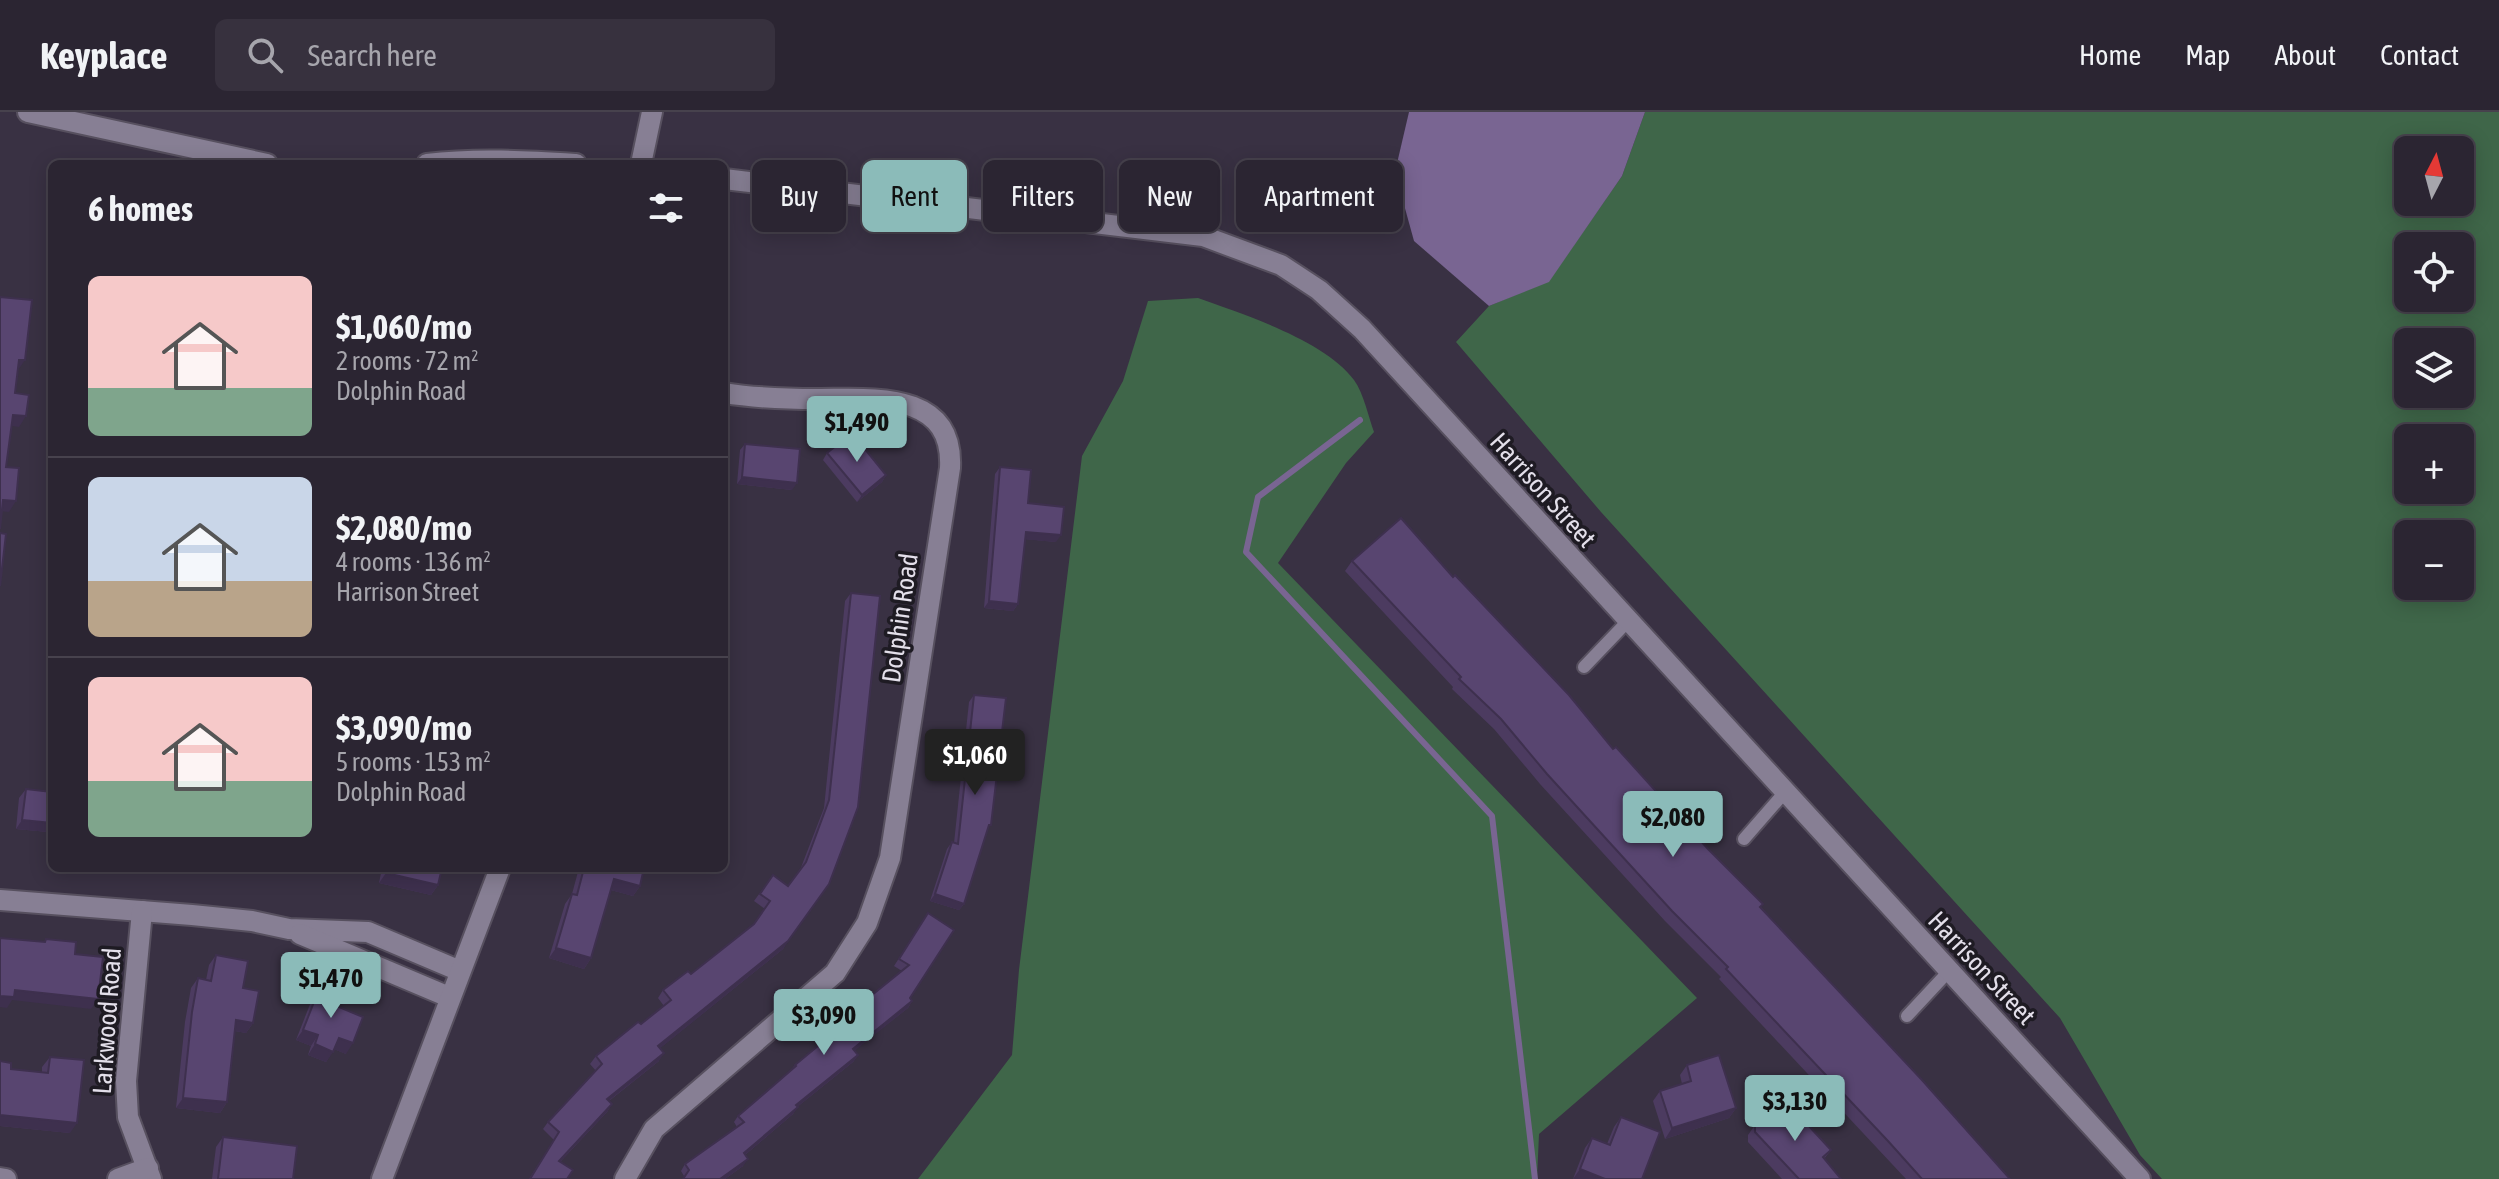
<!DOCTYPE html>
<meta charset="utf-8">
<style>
body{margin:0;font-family:"Asap Condensed",sans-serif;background:#37313e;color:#f1f3f6;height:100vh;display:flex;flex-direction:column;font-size:30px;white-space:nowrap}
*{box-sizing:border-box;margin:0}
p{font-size:26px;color:#a6a5ac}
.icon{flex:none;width:44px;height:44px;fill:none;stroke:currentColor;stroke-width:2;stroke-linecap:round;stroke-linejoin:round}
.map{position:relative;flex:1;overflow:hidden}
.side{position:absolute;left:48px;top:48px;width:680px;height:712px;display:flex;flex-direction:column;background:#2b2532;border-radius:12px;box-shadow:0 4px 20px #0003,0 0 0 2px #47424d}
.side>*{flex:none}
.top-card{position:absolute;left:752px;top:48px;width:760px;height:72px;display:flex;gap:16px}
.needle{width:52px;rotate:6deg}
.fabs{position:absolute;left:2394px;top:24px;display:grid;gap:16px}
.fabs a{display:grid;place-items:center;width:80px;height:80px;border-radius:12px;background:#2b2532;box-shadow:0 4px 20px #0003,0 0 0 2px #47424d;font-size:40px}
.price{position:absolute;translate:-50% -68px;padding:0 18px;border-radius:8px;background:#8bbbb9;color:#111;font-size:26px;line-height:52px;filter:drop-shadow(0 2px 4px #0008)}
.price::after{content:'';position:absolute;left:50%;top:48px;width:24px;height:18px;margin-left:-12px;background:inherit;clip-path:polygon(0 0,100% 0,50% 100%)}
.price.current{background:#222;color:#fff}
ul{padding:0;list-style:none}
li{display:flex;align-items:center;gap:24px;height:200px;padding:0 40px}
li+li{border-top:2px solid #47424d}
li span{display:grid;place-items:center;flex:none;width:224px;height:160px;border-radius:12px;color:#555}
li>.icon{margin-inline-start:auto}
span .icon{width:96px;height:96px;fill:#fffc;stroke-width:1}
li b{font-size:34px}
h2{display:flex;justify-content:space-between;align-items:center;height:96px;padding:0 40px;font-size:34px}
.pill{padding:0 28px;border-radius:12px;background:#2b2532;box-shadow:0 4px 20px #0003,0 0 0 2px #47424d;font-size:28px;line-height:72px}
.pill.current{background:#8bbbb9;color:#111}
header{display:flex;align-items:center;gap:48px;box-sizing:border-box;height:112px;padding:0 40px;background:#2b2532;border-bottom:2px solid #47424d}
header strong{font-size:38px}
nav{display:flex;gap:44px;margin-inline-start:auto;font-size:28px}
.search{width:560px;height:72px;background:#37313e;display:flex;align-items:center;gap:20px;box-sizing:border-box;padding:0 28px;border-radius:12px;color:#a6a5ac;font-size:30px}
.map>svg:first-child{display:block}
.green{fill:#3f6649;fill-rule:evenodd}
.water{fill:#796592}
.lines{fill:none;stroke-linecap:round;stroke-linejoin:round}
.stream{stroke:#796592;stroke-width:6}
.service-casing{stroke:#57505f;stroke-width:16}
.minor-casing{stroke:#57505f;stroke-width:24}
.tertiary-casing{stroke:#57505f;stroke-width:24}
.service{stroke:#877f94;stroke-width:12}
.minor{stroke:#877f94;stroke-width:20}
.tertiary{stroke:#877f94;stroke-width:20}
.wall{fill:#4c3b60}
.shaded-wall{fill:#3e304e}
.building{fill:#584570;stroke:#3e304e;stroke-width:2}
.labels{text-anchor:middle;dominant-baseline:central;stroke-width:7;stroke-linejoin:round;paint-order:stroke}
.street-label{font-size:26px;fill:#e3dfea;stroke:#1e1b23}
</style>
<header>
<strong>Keyplace</strong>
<div class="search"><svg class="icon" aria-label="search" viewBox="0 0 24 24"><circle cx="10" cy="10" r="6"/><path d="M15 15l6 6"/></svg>Search here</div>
<nav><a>Home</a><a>Map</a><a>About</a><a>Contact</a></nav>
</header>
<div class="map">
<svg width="2499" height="1067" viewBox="0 0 2499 1067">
<rect width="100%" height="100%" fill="#393143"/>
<g class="green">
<path d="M1645,0H2499V1067H2162L2140,1043L2060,906L1601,400L1456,230L1489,194L1549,169L1622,64ZM2408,38H2460V90H2408ZM2408,134H2460V186H2408ZM2408,230H2460V282H2408ZM2408,326H2460V378H2408ZM2408,422H2460V474H2408Z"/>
<path d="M1198,186C1243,202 1326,229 1354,268C1364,282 1368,304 1374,320L1346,351L1278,451L1697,886L1539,1022L1537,1067H918L1012,943L1019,858L1082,344L1123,269L1148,189Z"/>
</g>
<polygon class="water" points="1409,0 1645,0 1622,64 1549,170 1489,194 1414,129 1395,60"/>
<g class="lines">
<polyline class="stream" points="1360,308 1258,385 1246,440 1492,704 1535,1067"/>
<defs>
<g id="service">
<polyline points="1584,555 1628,509"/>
<polyline points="1744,727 1785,680"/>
<polyline points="1907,904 1949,859"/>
</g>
<g id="minor">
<polyline points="0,788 192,803 252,809 289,817 368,820 460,859"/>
<polyline points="142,799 126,969 128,1005 151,1067"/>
<polyline points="300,822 449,885"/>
<polyline points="0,1066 6,1067"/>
<polyline points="118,1067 148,1056"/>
<path d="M625,1067L654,1017L835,861L867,811L890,746L950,356C954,278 872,287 818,287C786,287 755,286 724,281"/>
</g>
<g id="tertiary">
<polyline points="28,0 267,52"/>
<path d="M427,52C477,46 526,49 576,52"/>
<polyline points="641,52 652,0"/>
<polyline points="724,67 1203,124 1281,153 1319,178 1362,217 2140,1067"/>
<polyline points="382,1067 500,756"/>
</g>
</defs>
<use href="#service" class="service-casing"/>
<use href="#minor" class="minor-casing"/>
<use href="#tertiary" class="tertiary-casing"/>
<use href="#service" class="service"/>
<use href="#minor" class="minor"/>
<use href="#tertiary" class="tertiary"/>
</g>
<g class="wall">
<polygon points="745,332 792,378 737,372 740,338"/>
<polygon points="827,341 886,363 882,370 857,390 823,348"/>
<polygon points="1000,355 1056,430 1025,427 1018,492 1013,499 984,496 995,362"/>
<polygon points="1352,449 1453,465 1761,795 2010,1067 1906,1067 1719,867 1721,865 1665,809 1540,672 1494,617 1452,577 1453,575 1345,459"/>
<polygon points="851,481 858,695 783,837 660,936 659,949 609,989 612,992 607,1000 560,1050 529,1067 554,1028 543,1017 548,1010 596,959 590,952 596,944 641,912 664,894 658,886 663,878 691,862 754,812 765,797 754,789 773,763 788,774 800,758 824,696 845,489"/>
<polygon points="974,583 987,719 964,792 959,798 930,789 947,737 952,730 954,731 969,590"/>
<polygon points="26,677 52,680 52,730 47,730 48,720 16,717 19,686"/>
<polygon points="382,756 442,756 438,773 431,783 379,771"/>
<polygon points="579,756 644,756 640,774 633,784 611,778 591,846 584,857 549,846 565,792 572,782"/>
<polygon points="928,801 910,886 912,889 908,896 854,938 858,943 853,950 797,995 793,1002 745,1043 743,1054 725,1067 683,1067 684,1064 681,1059 685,1052 737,1015 734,1010 738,1004 790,959 795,953 848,909 846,907 851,900 902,859 894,854"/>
<polygon points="216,843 243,876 253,911 246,921 235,919 227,990 220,1001 176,996 185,910 191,876 198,866 206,868 209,853"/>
<polygon points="321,872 334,893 346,942 334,937 326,950 308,943 311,934 296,928 314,882"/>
<polygon points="50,945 70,1021 0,1014 0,949 11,957 42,961 42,955"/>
<polygon points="1687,953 1736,996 1729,1006 1665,1027 1653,989 1660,979 1682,972 1680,963"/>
<polygon points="1621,1005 1642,1067 1573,1067 1585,1036 1592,1026 1607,1032 1614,1015"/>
<polygon points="1755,1013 1831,1038 1824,1047 1841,1067 1782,1067 1748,1030 1748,1023"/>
<polygon points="223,1025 293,1067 212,1067 216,1035"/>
</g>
<g class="shaded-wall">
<polygon points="19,248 25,248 18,258"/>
<polygon points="13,303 26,304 19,315 6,313"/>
<polygon points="886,363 882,370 857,390 862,383"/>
<polygon points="742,365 797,371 792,378 737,372"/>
<polygon points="3,388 16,389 9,400 0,399"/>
<polygon points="1026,420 1061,423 1056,430 1021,427"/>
<polygon points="989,489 1018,492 1013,499 984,496"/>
<polygon points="22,708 52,711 52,714 48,720 16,717"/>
<polygon points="52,722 52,730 47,730"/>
<polygon points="282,756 318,756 314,762 281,757"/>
<polygon points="386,761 438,773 431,783 379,771"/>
<polygon points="614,767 640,774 633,784 607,777"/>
<polygon points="829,772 783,837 653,942 658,934"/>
<polygon points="935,782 964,792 959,798 930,789"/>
<polygon points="556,836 591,846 584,857 549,846"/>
<polygon points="15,878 98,887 91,897 12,888 7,896 0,895 0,884"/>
<polygon points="912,889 908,896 848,944 853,937"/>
<polygon points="236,908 253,911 246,921 229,918"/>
<polygon points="303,918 318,923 311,934 296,928"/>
<polygon points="339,926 353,931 346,942 331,936"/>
<polygon points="315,932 333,940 326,950 308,943"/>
<polygon points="664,941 659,949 601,995 607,987"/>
<polygon points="858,943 853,950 791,1000 796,993"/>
<polygon points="183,986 227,990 220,1001 176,996"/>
<polygon points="612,992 607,1000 553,1057 559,1049"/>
<polygon points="798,995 793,1002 739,1048 744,1041"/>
<polygon points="1736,996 1729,1006 1665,1027 1672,1016"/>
<polygon points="0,1003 77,1011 70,1021 0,1014"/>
<polygon points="748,1047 743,1054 725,1067 720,1067"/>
<polygon points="1580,1057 1605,1067 1573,1067"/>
</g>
<g class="building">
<polygon points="0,185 32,188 25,248 19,248 15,281 29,283 26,304 13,303 6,355 19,356 16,389 3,388 0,417"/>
<polygon points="852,321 886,363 862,383 827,341"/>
<polygon points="745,332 800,337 797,371 742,365"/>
<polygon points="1000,355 1031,358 1028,391 1064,395 1061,423 1026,420 1018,492 989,489"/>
<polygon points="1401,406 1453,465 1455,463 1569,583 1613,637 1616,635 1708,737 1763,792 1760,795 1922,968 2010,1067 1922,1067 1888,1029 1726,857 1728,855 1672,799 1547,662 1501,607 1459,567 1461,565 1352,449"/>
<polygon points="0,421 6,422 0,474"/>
<polygon points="851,481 880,484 858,695 829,772 788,829 658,934 664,941 607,987 612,992 559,1049 573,1058 567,1067 530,1067 559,1020 548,1010 602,952 596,944 638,910 641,912 671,888 663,878 688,859 691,862 754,812 770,789 760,782 773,763 788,774 806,750 829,688"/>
<polygon points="974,583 1006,586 991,713 989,713 964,792 935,782 952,730 958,732"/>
<polygon points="26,677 52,680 52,711 22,708"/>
<polygon points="387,756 442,756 438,773 386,761"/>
<polygon points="584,756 644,756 640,774 614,767 591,846 556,836 572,782 577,783"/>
<polygon points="928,801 954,818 910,886 912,889 853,937 858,943 796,993 798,995 744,1041 748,1047 720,1067 683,1067 689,1058 685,1052 744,1010 738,1004 796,954 795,953 854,904 851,900 909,853 899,847"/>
<polygon points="0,826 45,830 46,827 76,830 75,842 103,845 98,887 15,878 14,885 0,884"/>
<polygon points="216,843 248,849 243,876 259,879 253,911 236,908 227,990 183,986 192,900 198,866 211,869"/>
<polygon points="321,872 339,879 334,893 363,905 353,931 339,926 333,940 315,932 318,923 303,918"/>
<polygon points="1719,943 1736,996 1672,1016 1660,979 1691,969 1687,953"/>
<polygon points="50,945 84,948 77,1011 0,1003 0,949 11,951 11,957 48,961"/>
<polygon points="1783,986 1831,1038 1823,1045 1841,1067 1799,1067 1755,1020 1755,1013"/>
<polygon points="1621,1005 1660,1020 1642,1067 1605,1067 1580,1057 1592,1026 1610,1033"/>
<polygon points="223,1025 297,1034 293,1067 218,1067"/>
</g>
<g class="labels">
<g class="street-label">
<text transform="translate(1543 378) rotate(48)">Harrison Street</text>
<text transform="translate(900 506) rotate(-82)">Dolphin Road</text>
<text transform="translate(1982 856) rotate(47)">Harrison Street</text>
<text transform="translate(107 909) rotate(-86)">Larkwood Road</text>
</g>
</g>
</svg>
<div class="fabs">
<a><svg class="needle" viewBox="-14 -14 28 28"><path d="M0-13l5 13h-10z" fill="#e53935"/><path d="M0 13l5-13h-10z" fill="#a6a5ac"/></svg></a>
<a><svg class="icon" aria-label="locate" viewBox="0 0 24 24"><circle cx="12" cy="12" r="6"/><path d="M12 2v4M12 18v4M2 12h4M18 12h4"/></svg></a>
<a><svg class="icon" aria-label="layers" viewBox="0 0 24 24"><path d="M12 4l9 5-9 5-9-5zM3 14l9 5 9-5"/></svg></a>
<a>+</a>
<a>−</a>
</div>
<b class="price" style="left:857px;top:352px">$1,490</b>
<b class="price current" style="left:975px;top:685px">$1,060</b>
<b class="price" style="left:1673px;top:747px">$2,080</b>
<b class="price" style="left:331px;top:908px">$1,470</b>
<b class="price" style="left:824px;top:945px">$3,090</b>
<b class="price" style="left:1795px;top:1031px">$3,130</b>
<div class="top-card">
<a class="pill">Buy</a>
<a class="pill current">Rent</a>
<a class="pill">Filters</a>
<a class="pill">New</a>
<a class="pill">Apartment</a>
</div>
<section class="side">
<h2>6 homes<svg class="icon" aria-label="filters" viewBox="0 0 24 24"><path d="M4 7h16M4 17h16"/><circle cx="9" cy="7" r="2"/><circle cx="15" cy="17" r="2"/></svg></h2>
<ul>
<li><span style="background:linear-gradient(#f6c9c9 70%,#7fa58c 0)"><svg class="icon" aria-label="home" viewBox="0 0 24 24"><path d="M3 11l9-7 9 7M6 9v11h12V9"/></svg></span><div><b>$1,060/mo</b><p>2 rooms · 72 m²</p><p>Dolphin Road</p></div></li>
<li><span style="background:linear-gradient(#c9d6e8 65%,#b9a48a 0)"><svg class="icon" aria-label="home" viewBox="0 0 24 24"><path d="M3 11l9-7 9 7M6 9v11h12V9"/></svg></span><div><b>$2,080/mo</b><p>4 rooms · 136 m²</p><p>Harrison Street</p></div></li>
<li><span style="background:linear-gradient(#f6c9c9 65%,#7fa58c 0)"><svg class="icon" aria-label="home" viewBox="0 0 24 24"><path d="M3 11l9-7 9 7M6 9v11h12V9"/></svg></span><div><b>$3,090/mo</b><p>5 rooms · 153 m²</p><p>Dolphin Road</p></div></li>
</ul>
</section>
</div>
